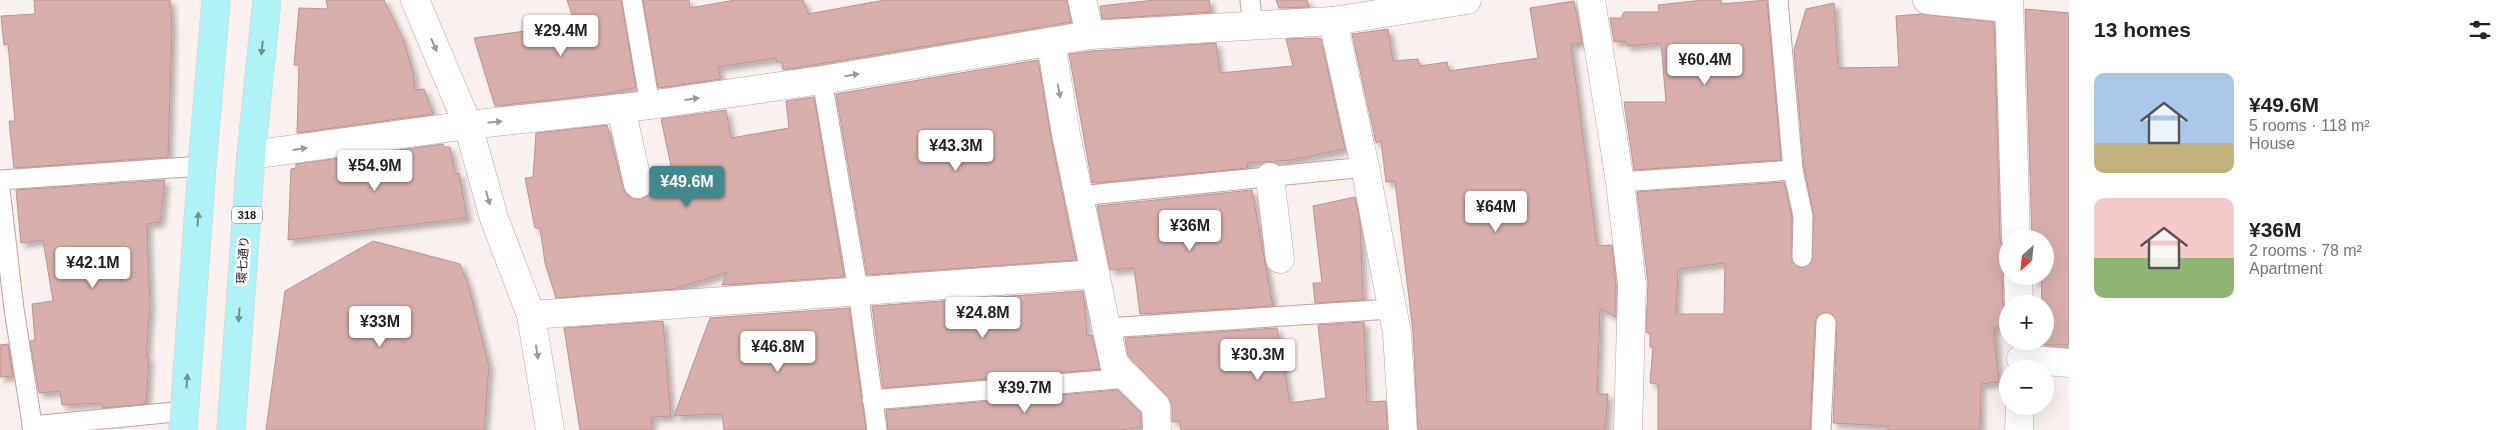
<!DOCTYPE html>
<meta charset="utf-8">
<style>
body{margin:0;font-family:Arial,"Noto Sans JP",sans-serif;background:#f2f2f2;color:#222;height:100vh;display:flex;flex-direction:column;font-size:19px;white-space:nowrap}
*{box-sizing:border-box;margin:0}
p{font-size:16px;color:#767676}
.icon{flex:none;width:28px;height:28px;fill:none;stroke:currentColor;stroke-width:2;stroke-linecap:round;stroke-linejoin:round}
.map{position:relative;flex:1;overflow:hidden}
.details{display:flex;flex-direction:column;background:#fff;width:450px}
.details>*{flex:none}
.needle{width:32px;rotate:207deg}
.buttons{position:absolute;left:1999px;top:230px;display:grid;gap:10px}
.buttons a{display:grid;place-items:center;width:55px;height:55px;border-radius:50%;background:#fff;box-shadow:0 5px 20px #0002;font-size:25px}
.price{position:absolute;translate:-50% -42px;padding:0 11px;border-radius:5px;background:#fff;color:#222;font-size:16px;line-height:32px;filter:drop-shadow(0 1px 2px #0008)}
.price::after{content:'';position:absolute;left:50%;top:30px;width:15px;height:11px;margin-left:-8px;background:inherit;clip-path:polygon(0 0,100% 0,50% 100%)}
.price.on{background:#42898e;color:#fff}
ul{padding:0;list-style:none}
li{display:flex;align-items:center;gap:15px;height:125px;padding:0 25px}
li span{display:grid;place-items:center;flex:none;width:140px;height:100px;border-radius:10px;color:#555}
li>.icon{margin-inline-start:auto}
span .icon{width:60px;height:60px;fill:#fffc;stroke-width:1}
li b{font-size:21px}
h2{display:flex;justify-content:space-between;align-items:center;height:60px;padding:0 25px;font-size:21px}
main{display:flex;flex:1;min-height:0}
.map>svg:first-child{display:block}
.building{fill:#d8aeaa;stroke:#bc938f;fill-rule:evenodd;filter:url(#shadow)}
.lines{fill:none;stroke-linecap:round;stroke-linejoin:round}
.service-casing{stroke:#c79e9a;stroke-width:21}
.minor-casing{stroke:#c79e9a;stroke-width:29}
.primary-casing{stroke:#cfcccc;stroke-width:29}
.service{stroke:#fff;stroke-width:19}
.minor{stroke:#fff;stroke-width:28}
.primary{stroke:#aff3f7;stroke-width:28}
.oneway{fill:#9d9796}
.oneway2{fill:#719092}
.labels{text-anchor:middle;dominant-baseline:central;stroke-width:5;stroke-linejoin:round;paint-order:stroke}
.shield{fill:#fff;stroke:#675d5c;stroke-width:1}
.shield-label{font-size:11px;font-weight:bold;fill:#261716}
.street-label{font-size:12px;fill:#261716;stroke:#fff}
</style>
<main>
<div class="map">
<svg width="2069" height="430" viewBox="0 0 2069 430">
<defs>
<filter id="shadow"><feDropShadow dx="4.5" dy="4.5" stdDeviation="2.5" flood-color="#0004"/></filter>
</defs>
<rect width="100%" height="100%" fill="#f9f0ef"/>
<g class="building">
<polygon points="34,0 170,0 172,26 168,157 14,168 9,121 15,121 8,44 4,45 1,16 35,14"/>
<polygon points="326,0 384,0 403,39 413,72 415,90 424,89 433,114 297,133 299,65 294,65 299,8 328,9"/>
<polygon points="567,0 621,0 636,87 612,93 495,106 474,38 570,25 570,21 574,21"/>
<polygon points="643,0 689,0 690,8 735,0 803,0 808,14 885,0 1067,0 1071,22 783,70 782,62 777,62 776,58 718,67 721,79 658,88"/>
<polygon points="1155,0 1209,0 1211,12 1102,19 1100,6"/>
<polygon points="1276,0 1307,0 1309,7 1279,8"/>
<polygon points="1703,0 1721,0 1721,4 1767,0 1781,160 1634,170 1624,102 1666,102 1661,43 1627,46 1625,41 1614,42 1610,18 1621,18 1624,12 1659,12 1658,5"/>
<polygon points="1574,1 1582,43 1571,44 1597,246 1612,245 1616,286 1616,317 1600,309 1597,394 1608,394 1605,430 1418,430 1413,332 1395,181 1386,182 1381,141 1376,143 1352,34 1388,29 1393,61 1418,59 1420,66 1447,62 1449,71 1538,58 1530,8"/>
<path d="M1834,3L1838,68L1899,67L1896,16L1922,14L1994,22L2000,239L2002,247L2008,252V265L2002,277L2003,305L2008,314L1994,330L1999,382L1981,384L1980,430H1888V426L1833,423L1837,324L1832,314L1826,312L1817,317L1815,322L1810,430H1658V384L1650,383L1653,347H1650V334L1646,332L1648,283L1637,192L1784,182L1792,217V262L1801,268L1811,263L1814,216L1804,168L1794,50L1806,9ZM1725,263L1724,314H1676L1678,269Z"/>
<polygon points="2025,9 2069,13 2069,345 2043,345 2045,304 2042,304 2041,276 2034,284 2034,276 2045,276 2045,239 2032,239"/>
<polygon points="1317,38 1321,39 1345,149 1292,160 1247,163 1248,168 1092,183 1069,54 1092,51 1216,43 1220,73 1293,66 1286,39"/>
<polygon points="1038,60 1051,137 1076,260 867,275 836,94"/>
<polygon points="814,97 844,277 722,285 727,272 675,289 556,298 545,263 540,228 535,228 525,178 533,177 536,133 607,125 623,188 626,194 633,199 641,199 649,195 653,188 675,184 661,119 726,110 731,138 789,128 786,101"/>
<polygon points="443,144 444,147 450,147 455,174 459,173 467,218 288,240 291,169 296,168 296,164"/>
<polygon points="165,180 160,222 147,224 150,306 146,358 149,358 146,404 103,408 102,403 62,405 60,391 39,393 30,341 35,340 32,304 53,301 43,240 21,243 16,190"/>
<polygon points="1252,190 1273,306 1140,314 1134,268 1110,270 1097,206"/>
<polygon points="1355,197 1360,223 1363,300 1315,303 1313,283 1322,283 1313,206"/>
<polygon points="373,241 460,264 468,284 489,366 484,430 266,430 285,291"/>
<polygon points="1083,291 1087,336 1092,335 1100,369 883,388 872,306"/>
<polygon points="849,308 866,430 724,430 722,414 674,416 710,318"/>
<polygon points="663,321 671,416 651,417 652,430 580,430 564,328"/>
<polygon points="1364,322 1367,402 1386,401 1387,430 1181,430 1180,421 1172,422 1172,405 1167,396 1128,356 1125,338 1277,328 1290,403 1326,398 1318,325"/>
<polygon points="8,344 13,376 0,377 0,345"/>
<polygon points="1118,390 1141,413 1141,427 1121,430 888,430 886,410"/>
</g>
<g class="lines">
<defs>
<g id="service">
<polyline points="632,0 650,105"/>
<polyline points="1250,0 1253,27"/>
<polyline points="1778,0 1793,170 1803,216 1802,257"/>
<polyline points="822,80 858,290 877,430"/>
<polyline points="0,180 202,166"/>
<polyline points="1620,182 1793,170"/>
<polyline points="0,189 14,309 33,430"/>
<polyline points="1079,196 1365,167"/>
<polyline points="1106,328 1391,309"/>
<polyline points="872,400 1128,378"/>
<polyline points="32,426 185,411"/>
<polyline points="1821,430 1826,323"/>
</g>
<g id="minor">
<polyline points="415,0 468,125 494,218 531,315 550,430"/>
<polyline points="1082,0 1090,35"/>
<polyline points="1591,0 1620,182 1632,285 1628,430"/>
<polyline points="1927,0 2007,8"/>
<polyline points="2009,0 2016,239"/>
<polyline points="1333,21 1365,167 1397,333 1403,430"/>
<polyline points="1051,43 1066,134 1114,364 1156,406 1157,430"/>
<polyline points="621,108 638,184"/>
<polyline points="251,155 468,125 650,105 822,80 1090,35 1333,21 1467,0"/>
<polyline points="1270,177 1280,259"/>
<polyline points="2018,276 2019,304"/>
<polyline points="531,315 1095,274"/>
<polyline points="2021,359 2069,363"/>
<polyline points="2019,430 2020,406"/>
</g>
<g id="primary">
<polyline points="183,430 202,166 216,0"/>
<polyline points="231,430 251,155 267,0"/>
</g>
</defs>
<use href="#service" class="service-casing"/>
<use href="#minor" class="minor-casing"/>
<use href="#primary" class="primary-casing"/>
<use href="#service" class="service"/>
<use href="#minor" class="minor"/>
<use href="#primary" class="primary"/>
</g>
<defs><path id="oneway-solid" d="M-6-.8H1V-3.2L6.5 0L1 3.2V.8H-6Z" transform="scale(1.25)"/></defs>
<g class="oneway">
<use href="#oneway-solid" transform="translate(434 45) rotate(67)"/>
<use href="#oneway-solid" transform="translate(852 75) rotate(-9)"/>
<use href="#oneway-solid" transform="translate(1059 91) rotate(80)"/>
<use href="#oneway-solid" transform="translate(692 99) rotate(-8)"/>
<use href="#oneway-solid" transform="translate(495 122) rotate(-6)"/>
<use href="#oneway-solid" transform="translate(300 149) rotate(-8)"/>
<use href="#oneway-solid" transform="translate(488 198) rotate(75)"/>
<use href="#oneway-solid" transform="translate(537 352) rotate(81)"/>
</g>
<g class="oneway2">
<use href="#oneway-solid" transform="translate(262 48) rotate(96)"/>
<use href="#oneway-solid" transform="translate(198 219) rotate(-86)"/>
<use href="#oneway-solid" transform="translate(239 315) rotate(94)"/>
<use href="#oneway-solid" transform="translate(187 381) rotate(-86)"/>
</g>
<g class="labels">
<rect class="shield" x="232" y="206.5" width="30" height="17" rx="4"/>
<g class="shield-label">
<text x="247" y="215">318</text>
</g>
<g class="street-label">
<text transform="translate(243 260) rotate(-86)">環七通り</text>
</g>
</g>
</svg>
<div class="buttons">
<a><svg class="needle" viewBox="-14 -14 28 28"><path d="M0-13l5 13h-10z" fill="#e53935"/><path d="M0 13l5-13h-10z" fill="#767676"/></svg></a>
<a>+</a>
<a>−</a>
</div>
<b class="price" style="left:561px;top:57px">¥29.4M</b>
<b class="price" style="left:1705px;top:86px">¥60.4M</b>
<b class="price" style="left:956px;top:172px">¥43.3M</b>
<b class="price" style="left:375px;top:192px">¥54.9M</b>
<b class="price on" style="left:687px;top:208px">¥49.6M</b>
<b class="price" style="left:1496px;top:233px">¥64M</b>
<b class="price" style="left:1190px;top:252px">¥36M</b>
<b class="price" style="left:93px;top:289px">¥42.1M</b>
<b class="price" style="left:983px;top:339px">¥24.8M</b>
<b class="price" style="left:380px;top:348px">¥33M</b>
<b class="price" style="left:778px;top:373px">¥46.8M</b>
<b class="price" style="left:1258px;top:381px">¥30.3M</b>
<b class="price" style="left:1025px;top:414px">¥39.7M</b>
</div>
<section class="details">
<h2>13 homes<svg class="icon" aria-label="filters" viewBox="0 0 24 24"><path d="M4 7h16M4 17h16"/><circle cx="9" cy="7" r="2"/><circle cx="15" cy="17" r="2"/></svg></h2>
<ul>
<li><span style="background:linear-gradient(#a9c7e8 70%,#c2b280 0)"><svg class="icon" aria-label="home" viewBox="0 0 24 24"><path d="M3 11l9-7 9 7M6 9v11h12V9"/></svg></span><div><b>¥49.6M</b><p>5 rooms · 118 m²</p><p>House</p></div></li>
<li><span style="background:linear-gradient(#f6c9c9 60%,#8fb573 0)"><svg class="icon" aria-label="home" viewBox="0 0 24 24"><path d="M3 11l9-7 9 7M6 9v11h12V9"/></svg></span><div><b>¥36M</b><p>2 rooms · 78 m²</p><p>Apartment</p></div></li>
</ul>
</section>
</main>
